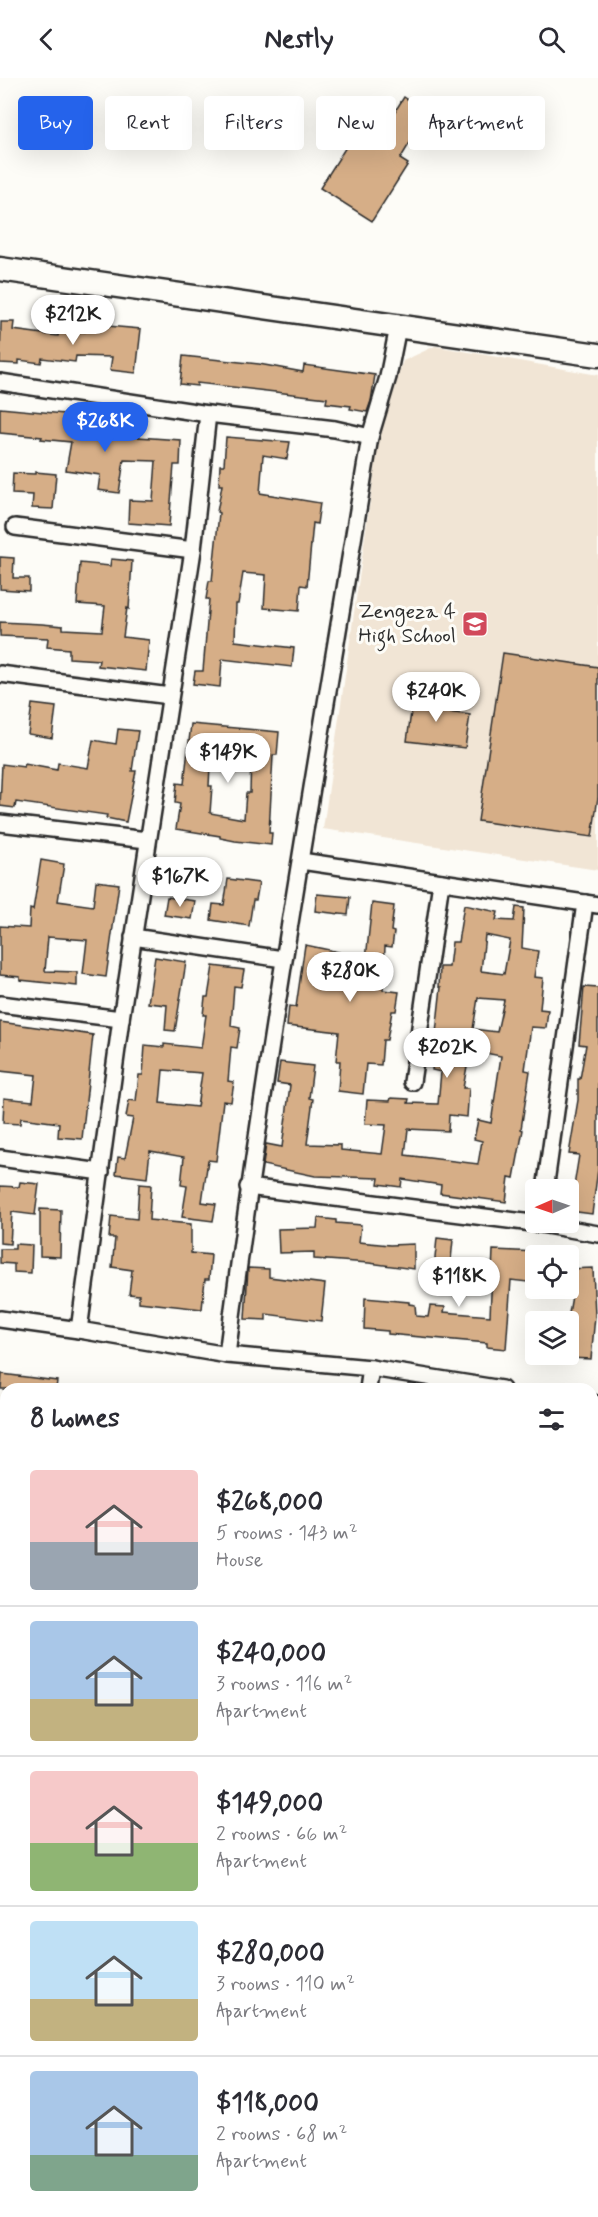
<!DOCTYPE html>
<meta charset="utf-8">
<style>
body{margin:0;font-family:Mynerve,sans-serif;background:#f2f2f3;color:#2b2b33;height:100vh;display:flex;flex-direction:column;font-size:22px;white-space:nowrap}
*{box-sizing:border-box;margin:0}
p{font-size:20px;color:#7c7c81}
.icon{flex:none;width:33px;height:33px;fill:none;stroke:currentColor;stroke-width:2;stroke-linecap:round;stroke-linejoin:round}
.map{position:relative;flex:1;overflow:hidden}
.sheet{position:absolute;left:0px;top:1305px;width:598px;height:834px;display:flex;flex-direction:column;background:#fff;border-radius:18px 18px 0 0;box-shadow:0 6px 24px #0002}
.sheet>*{flex:none}
.hud{position:absolute;left:18px;top:18px;width:562px;height:54px;display:flex;gap:12px}
.needle{width:39px;rotate:268deg}
.controls{position:absolute;left:525px;top:1101px;display:grid;gap:12px}
.controls a{display:grid;place-items:center;width:54px;height:54px;border-radius:6px;background:#fff;box-shadow:0 6px 24px #0002;font-size:30px}
.price{position:absolute;translate:-50% -51px;padding:0 14px;border-radius:21px;background:#fff;color:#222;font-size:20px;line-height:39px;filter:drop-shadow(0 2px 3px #0008)}
.price::after{content:'';position:absolute;left:50%;top:36px;width:18px;height:14px;margin-left:-9px;background:inherit;clip-path:polygon(0 0,100% 0,50% 100%)}
.price.active{background:#2563eb;color:#fff}
ul{padding:0;list-style:none}
li{display:flex;align-items:center;gap:18px;height:150px;padding:0 30px}
li+li{border-top:2px solid #e1e1e2}
li span{display:grid;place-items:center;flex:none;width:168px;height:120px;border-radius:6px;color:#555}
li>.icon{margin-inline-start:auto}
span .icon{width:72px;height:72px;fill:#fffc;stroke-width:1}
li b{font-size:26px}
h2{display:flex;justify-content:space-between;align-items:center;height:72px;padding:0 30px;font-size:26px}
.chip{padding:0 21px;border-radius:6px;background:#fff;box-shadow:0 6px 24px #0002;font-size:21px;line-height:54px}
.chip.active{background:#2563eb;color:#fff}
header{display:flex;justify-content:space-between;align-items:center;height:78px;padding:0 30px;background:#fff;font-size:27px;font-weight:700}
.map>svg:first-child{display:block}
.built{fill:#f1e5d5}
.building{fill:#d6ae87;stroke:#2b2b2b;stroke-width:1.5;fill-rule:evenodd}
.lines{fill:none;stroke-linecap:round;stroke-linejoin:round}
.street-casing{stroke:#2b2b2b;stroke-width:20}
.secondary-casing{stroke:#2b2b2b;stroke-width:27}
.street{stroke:#fdfcf7;stroke-width:15}
.secondary{stroke:#fdfcf7;stroke-width:22}
.labels{text-anchor:middle;dominant-baseline:central;stroke-width:6;stroke-linejoin:round;paint-order:stroke}
.poi-label{font-size:21px;fill:#2b2b2b;stroke:#fdfcf7;text-anchor:end}
</style>
<header><svg class="icon" aria-label="back" viewBox="0 0 24 24"><path d="M15 5l-7 7 7 7"/></svg>Nestly<svg class="icon" aria-label="search" viewBox="0 0 24 24"><circle cx="10" cy="10" r="6"/><path d="M15 15l6 6"/></svg></header>
<div class="map">
<svg width="598" height="2139" viewBox="0 0 598 2139">
<rect width="100%" height="100%" fill="#fdfcf7"/>
<filter id="ink" filterUnits="userSpaceOnUse"><feTurbulence type="fractalNoise" baseFrequency=".0167" numOctaves="2"/><feDisplacementMap in="SourceGraphic" scale="12" xChannelSelector="R" yChannelSelector="G"/><feConvolveMatrix kernelMatrix="1 2 1 2 8 2 1 2 1" color-interpolation-filters="sRGB"/></filter>
<g filter="url(#ink)">
<polygon class="built" points="435,268 598,297 598,792 323,751 382,340 403,283"/>
<g class="building">
<polygon points="404,19 428,35 400,81 408,86 372,143 320,110 356,53 375,65"/>
<polygon points="1,244 14,244 13,252 58,258 59,251 85,254 85,246 141,251 136,295 110,292 112,279 76,278 75,284 42,280 41,285 19,282 19,286 0,285"/>
<polygon points="183,278 259,286 303,294 304,287 375,297 371,323 367,334 350,331 351,328 326,325 327,320 197,305 197,308 180,306"/>
<polygon points="0,330 75,337 76,330 127,335 123,358 181,362 180,387 174,387 169,448 128,445 129,422 153,423 156,383 124,382 119,415 98,412 100,397 66,392 71,364 41,361 42,359 0,355"/>
<polygon points="226,359 290,364 287,381 263,377 260,415 320,425 317,446 313,445 307,508 301,507 299,533 264,530 266,497 243,495 238,526 236,526 235,563 294,570 292,589 222,581 220,609 193,606 195,593 203,593 209,521 206,521 209,503 212,503 219,435 217,434 222,407 219,407 220,387 224,387"/>
<polygon points="35,394 56,396 53,431 32,430 33,417 12,416 13,395 35,396"/>
<polygon points="0,479 14,480 13,500 29,500 29,513 0,511"/>
<polygon points="111,481 132,483 129,531 127,530 123,559 149,562 146,593 98,588 99,582 69,580 69,571 47,569 48,560 0,558 0,544 42,546 63,548 63,551 102,553 105,528 77,526 80,485 110,488"/>
<polygon points="503,575 598,589 598,719 592,759 478,743"/>
<polygon points="415,606 431,609 427,631 470,637 465,670 407,663"/>
<polygon points="32,626 56,629 52,660 28,656"/>
<path d="M191,646L279,654L277,677H273L269,755H272L271,767L235,763L220,760V758L176,751L180,726L175,725L177,705L184,706ZM211,669L245,673V675H251L250,715H246L244,741L210,735L212,708H209Z"/>
<polygon points="118,651 138,653 132,693 136,693 126,744 106,740 107,737 16,724 15,730 0,728 2,686 24,689 25,686 57,692 58,685 88,690 93,662 116,666"/>
<polygon points="41,782 64,786 58,823 93,828 96,803 119,806 106,899 83,896 87,862 48,859 45,893 77,894 77,908 20,902 20,899 0,897 0,848 29,850 30,831 33,832"/>
<polygon points="228,801 259,805 256,822 253,822 249,848 211,842 213,826 224,827"/>
<polygon points="317,816 350,819 348,837 315,833"/>
<polygon points="167,819 195,823 192,841 164,837"/>
<polygon points="372,825 394,828 391,853 394,854 392,869 385,868 383,912 399,914 396,933 392,933 387,962 383,962 381,987 366,986 363,1016 338,1013 340,983 336,983 339,954 287,948 289,928 296,929 305,867 339,874 334,905 363,909"/>
<path d="M464,827L498,834L496,842L514,843L516,829L524,830L522,870L538,873L534,899L543,900L540,931L548,932L546,950L531,949L525,992L530,993L521,1051L523,1052L514,1100L509,1099L506,1124L440,1115L441,1107L402,1101L401,1109L378,1106L379,1100L315,1098L263,1087L266,1066L282,1069L290,1007L277,1005L280,984L313,988L309,1020L313,1021L307,1066L341,1067V1072L382,1076L386,1047L365,1046L367,1022L390,1023L391,1020L409,1021L408,1025L438,1026L441,994L432,992L441,909H439L440,889H449L452,864H458ZM485,857L510,862L504,896L481,893ZM478,920L504,922L497,954L473,951ZM470,972L501,978L491,1045L478,1042L474,1061L482,1063L478,1086L405,1077L408,1051L448,1053L449,1037L467,1039L469,1010H463Z"/>
<polygon points="155,879 186,884 175,953 165,952 167,927 148,925"/>
<path d="M213,888L244,892L241,909L234,908L231,948L240,950L237,970L231,969L228,1003L234,1004L231,1024L223,1023L216,1083L208,1082L202,1124L216,1126L213,1143L182,1139L187,1108L181,1107L184,1079L150,1073L147,1100L116,1096L118,1079L125,1080L133,1040L126,1039L129,1022L136,1023L139,997H143L145,967L164,969V966L201,970L206,937H203L205,919H208ZM163,992L202,995L197,1029L160,1025Z"/>
<polygon points="584,909 598,910 598,1091 592,1136 570,1133 579,1077 569,1076 578,1022 578,1001 580,1001 586,967 579,966"/>
<polygon points="0,944 93,957 82,1061 58,1059 59,1045 21,1040 20,1046 3,1045 4,1020 33,1023 36,997 0,993"/>
<polygon points="20,1104 39,1106 35,1137 12,1134 10,1166 0,1165 0,1108 19,1109"/>
<polygon points="139,1106 151,1107 149,1142 191,1146 191,1175 211,1177 209,1201 205,1201 202,1231 139,1224 139,1217 129,1216 132,1192 112,1189 115,1160 109,1160 111,1138 137,1141"/>
<polygon points="40,1131 61,1132 60,1179 40,1178"/>
<polygon points="318,1140 336,1142 336,1145 361,1147 359,1164 390,1167 414,1166 414,1191 369,1185 314,1181 314,1174 279,1175 278,1151 317,1150"/>
<polygon points="437,1160 453,1162 450,1192 434,1190"/>
<polygon points="15,1166 32,1167 31,1195 14,1194 14,1186 0,1185 0,1171 15,1171"/>
<polygon points="493,1172 536,1174 536,1205 511,1202 506,1271 487,1269 487,1265 388,1256 388,1253 364,1251 365,1220 409,1224 409,1226 415,1227 416,1238 428,1239 430,1228 445,1229 444,1234 490,1238"/>
<polygon points="248,1190 269,1191 269,1199 325,1206 321,1243 266,1236 266,1242 245,1241"/>
<polygon points="593,1190 595,1238 591,1281 568,1280 568,1241 572,1218 568,1218 568,1191"/>
<polygon points="2,1296 57,1303 56,1311 1,1311"/>
</g>
<g class="lines">
<defs>
<g id="street">
<polyline points="0,304 208,336 335,351 370,359"/>
<polyline points="15,449 193,472"/>
<polyline points="0,596 170,618"/>
<polyline points="0,745 147,762"/>
<polyline points="301,783 598,827"/>
<polyline points="133,859 283,881"/>
<polyline points="0,926 121,941"/>
<polyline points="412,1004 441,804"/>
<polyline points="0,1080 101,1094"/>
<polyline points="248,1109 540,1146 598,1156"/>
<polyline points="545,1112 585,825"/>
<polyline points="0,1241 79,1252 227,1277 371,1290 502,1311"/>
<polyline points="79,1252 121,941 193,472 208,336"/>
<path d="M227,1277C266,970 320,665 370,359L388,299L398,249"/>
<polyline points="368,1311 371,1290"/>
<polyline points="592,1325 598,1326"/>
<polyline points="0,1402 6,1402"/>
<polyline points="592,1487 598,1487"/>
<polyline points="0,1728 6,1728"/>
<polyline points="592,1814 598,1814"/>
<polyline points="0,1872 6,1873"/>
<polyline points="127,2139 129,2133"/>
</g>
<polyline id="secondary" points="0,191 598,277"/>
</defs>
<use href="#street" class="street-casing"/>
<use href="#secondary" class="secondary-casing"/>
<use href="#street" class="street"/>
<use href="#secondary" class="secondary"/>
</g>
</g>
<defs>
<symbol id="school-square" viewBox="-11 -11 22 22"><rect x="-9" y="-9" width="18" height="18" rx="4" fill="#d1495b" stroke="#fdfcf7"/><path d="M0-5L7-2L0 1L-7-2ZM-4 1L0 2.5L4 1V4Q0 6-4 4Z" fill="#fff"/></symbol>
</defs>
<g fill-rule="evenodd">
<use href="#school-square" x="460" y="531" width="30" height="30"/>
</g>
<g class="labels">
<g class="poi-label">
<text x="456" y="534">Zengeza 4<tspan x="456" dy="24">High School</tspan></text>
</g>
</g>
</svg>
<div class="controls">
<a><svg class="needle" viewBox="-14 -14 28 28"><path d="M0-13l5 13h-10z" fill="#e53935"/><path d="M0 13l5-13h-10z" fill="#7c7c81"/></svg></a>
<a><svg class="icon" aria-label="locate" viewBox="0 0 24 24"><circle cx="12" cy="12" r="6"/><path d="M12 2v4M12 18v4M2 12h4M18 12h4"/></svg></a>
<a><svg class="icon" aria-label="layers" viewBox="0 0 24 24"><path d="M12 4l9 5-9 5-9-5zM3 14l9 5 9-5"/></svg></a>
</div>
<b class="price" style="left:73px;top:268px">$212K</b>
<b class="price active" style="left:105px;top:375px">$268K</b>
<b class="price" style="left:436px;top:645px">$240K</b>
<b class="price" style="left:228px;top:706px">$149K</b>
<b class="price" style="left:180px;top:830px">$167K</b>
<b class="price" style="left:350px;top:925px">$280K</b>
<b class="price" style="left:447px;top:1001px">$202K</b>
<b class="price" style="left:459px;top:1230px">$118K</b>
<div class="hud">
<a class="chip active">Buy</a>
<a class="chip">Rent</a>
<a class="chip">Filters</a>
<a class="chip">New</a>
<a class="chip">Apartment</a>
</div>
<section class="sheet">
<h2>8 homes<svg class="icon" aria-label="filters" viewBox="0 0 24 24"><path d="M4 7h16M4 17h16"/><circle cx="9" cy="7" r="2"/><circle cx="15" cy="17" r="2"/></svg></h2>
<ul>
<li><span style="background:linear-gradient(#f6c9c9 60%,#9aa5b1 0)"><svg class="icon" aria-label="home" viewBox="0 0 24 24"><path d="M3 11l9-7 9 7M6 9v11h12V9"/></svg></span><div><b>$268,000</b><p>5 rooms · 143 m²</p><p>House</p></div></li>
<li><span style="background:linear-gradient(#a9c7e8 65%,#c2b280 0)"><svg class="icon" aria-label="home" viewBox="0 0 24 24"><path d="M3 11l9-7 9 7M6 9v11h12V9"/></svg></span><div><b>$240,000</b><p>3 rooms · 116 m²</p><p>Apartment</p></div></li>
<li><span style="background:linear-gradient(#f6c9c9 60%,#8fb573 0)"><svg class="icon" aria-label="home" viewBox="0 0 24 24"><path d="M3 11l9-7 9 7M6 9v11h12V9"/></svg></span><div><b>$149,000</b><p>2 rooms · 66 m²</p><p>Apartment</p></div></li>
<li><span style="background:linear-gradient(#bfe0f5 65%,#c2b280 0)"><svg class="icon" aria-label="home" viewBox="0 0 24 24"><path d="M3 11l9-7 9 7M6 9v11h12V9"/></svg></span><div><b>$280,000</b><p>3 rooms · 110 m²</p><p>Apartment</p></div></li>
<li><span style="background:linear-gradient(#a9c7e8 70%,#7fa58c 0)"><svg class="icon" aria-label="home" viewBox="0 0 24 24"><path d="M3 11l9-7 9 7M6 9v11h12V9"/></svg></span><div><b>$118,000</b><p>2 rooms · 68 m²</p><p>Apartment</p></div></li>
</ul>
</section>
</div>
